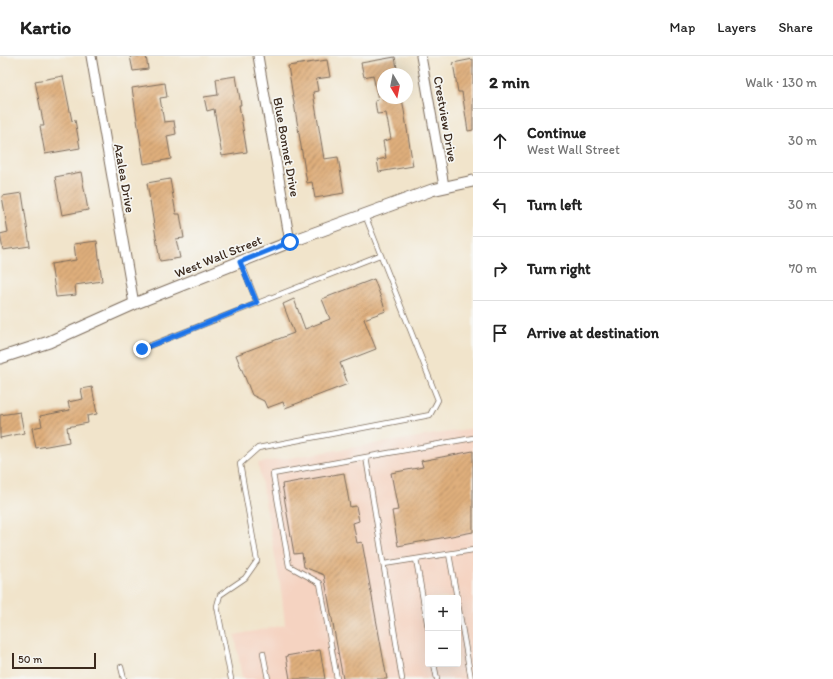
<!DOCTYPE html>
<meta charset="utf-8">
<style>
:root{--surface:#fff;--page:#f6f6f6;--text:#222;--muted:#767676;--line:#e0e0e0}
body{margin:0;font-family:Itim,sans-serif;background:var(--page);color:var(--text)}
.controls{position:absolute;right:12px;bottom:12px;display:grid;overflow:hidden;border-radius:4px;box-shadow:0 4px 16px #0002}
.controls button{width:36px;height:36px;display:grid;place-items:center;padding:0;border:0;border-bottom:1px solid var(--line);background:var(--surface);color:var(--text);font:20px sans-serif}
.compass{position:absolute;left:377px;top:12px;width:36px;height:36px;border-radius:50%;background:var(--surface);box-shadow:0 4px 16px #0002;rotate:170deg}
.scale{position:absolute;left:12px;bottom:10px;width:84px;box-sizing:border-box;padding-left:4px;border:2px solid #3b2a1e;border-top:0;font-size:11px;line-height:14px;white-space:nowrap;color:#3b2a1e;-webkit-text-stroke:3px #f6f6f2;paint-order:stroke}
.stop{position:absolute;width:12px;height:12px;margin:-9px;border:3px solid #1a73e8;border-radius:50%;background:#fff}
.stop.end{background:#1a73e8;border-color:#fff;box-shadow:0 1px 4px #0008}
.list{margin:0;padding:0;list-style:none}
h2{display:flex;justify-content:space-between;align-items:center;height:52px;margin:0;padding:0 16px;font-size:17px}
h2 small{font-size:13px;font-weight:400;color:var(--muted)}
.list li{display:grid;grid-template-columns:26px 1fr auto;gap:12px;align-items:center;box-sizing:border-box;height:64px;padding:0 16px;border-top:1px solid var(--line)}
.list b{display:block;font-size:15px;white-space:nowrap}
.list p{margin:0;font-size:13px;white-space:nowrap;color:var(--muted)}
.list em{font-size:13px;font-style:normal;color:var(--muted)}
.icon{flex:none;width:22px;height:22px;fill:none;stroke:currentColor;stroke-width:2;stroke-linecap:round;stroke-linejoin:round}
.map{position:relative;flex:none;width:473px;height:623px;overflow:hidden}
header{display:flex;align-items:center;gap:24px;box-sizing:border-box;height:56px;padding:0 20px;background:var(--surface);border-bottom:1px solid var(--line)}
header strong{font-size:19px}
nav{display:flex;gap:22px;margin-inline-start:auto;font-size:14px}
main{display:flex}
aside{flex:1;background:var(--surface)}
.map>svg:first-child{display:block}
.built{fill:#f5d3c1;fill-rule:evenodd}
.building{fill:url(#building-hatch)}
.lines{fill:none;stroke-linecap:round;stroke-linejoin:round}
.service-casing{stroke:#7b6b5b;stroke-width:6}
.minor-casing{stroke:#7b6b5b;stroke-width:11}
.tertiary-casing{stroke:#7b6b5b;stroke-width:13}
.service{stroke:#fff;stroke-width:4.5}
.minor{stroke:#fff;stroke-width:9}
.tertiary{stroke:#fff;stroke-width:11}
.route{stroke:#1a73e8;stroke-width:5}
.labels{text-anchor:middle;stroke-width:3.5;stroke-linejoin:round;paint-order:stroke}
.street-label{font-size:13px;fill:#3b2a1e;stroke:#f6f6f2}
</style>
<header>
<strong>Kartio</strong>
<nav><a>Map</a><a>Layers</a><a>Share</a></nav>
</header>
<main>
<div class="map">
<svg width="473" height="623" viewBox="0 0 473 623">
<defs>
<pattern id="building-hatch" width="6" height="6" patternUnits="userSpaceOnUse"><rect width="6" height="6" fill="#dfaf7d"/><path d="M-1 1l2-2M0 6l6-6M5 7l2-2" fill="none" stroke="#b68f66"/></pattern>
</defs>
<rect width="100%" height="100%" fill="#f6f6f2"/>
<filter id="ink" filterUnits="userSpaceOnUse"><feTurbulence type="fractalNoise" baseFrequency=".025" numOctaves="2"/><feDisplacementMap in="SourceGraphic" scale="8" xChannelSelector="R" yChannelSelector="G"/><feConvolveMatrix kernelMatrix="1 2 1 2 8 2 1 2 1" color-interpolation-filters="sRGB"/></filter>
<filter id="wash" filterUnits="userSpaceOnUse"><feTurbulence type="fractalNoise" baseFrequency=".012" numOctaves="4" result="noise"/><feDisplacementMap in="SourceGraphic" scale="16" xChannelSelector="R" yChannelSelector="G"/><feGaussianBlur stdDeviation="0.9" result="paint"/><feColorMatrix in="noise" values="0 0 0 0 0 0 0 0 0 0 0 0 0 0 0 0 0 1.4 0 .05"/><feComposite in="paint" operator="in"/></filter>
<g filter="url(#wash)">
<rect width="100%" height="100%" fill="#f1e4cb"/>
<path class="built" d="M473,372V623H242L235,579L285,569L281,533L258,407ZM428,542H458V608H428Z"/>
<g id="blocks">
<path class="building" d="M130,0H146L148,13L133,15Z
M395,1L398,18H383V44L402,42L413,110L379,116L377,104L386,102L383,85L391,83L386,57L377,58L375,45L378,44L373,19L364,21L361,7Z
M473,3V74L468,75L462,36H458L453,7Z
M327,4L330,21L316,23L318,35L313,36L324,103L338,101L344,137L315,142L312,126L307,127L288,10Z
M63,20L72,65L75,64L80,92L45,98L40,70H44L35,25Z
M236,20L241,49H239L247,96L222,100L214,53L207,55L204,41L218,39L216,23Z
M165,27L167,41L160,42L164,66L174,65L176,78L167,80L171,103L144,108L132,32Z
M81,116L88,154L62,159L55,121Z
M170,123L176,158H180L184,182L176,183L180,202L160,205L147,127Z
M22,137L30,190L3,194L0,178L8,176L2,140Z
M97,185L102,225L75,229L76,239L56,241L51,208L76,204L74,188Z
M374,223L386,255L364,263L376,293L340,307L348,328L285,352L283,346L267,352L264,345L252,339L236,299L294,277L283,248L294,243L305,273L330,263L322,243Z
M92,331L97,358L87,360L88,367L67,371L69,386L36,392L32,372L42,370L40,360L70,354L68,346L83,343L81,333Z
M20,356L24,377L0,382V359Z
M473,395V476L398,490L392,455L398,454L391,417L423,411L421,405Z
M344,417L350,451L356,450L359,465L353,467L357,487L362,486L387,623H343L324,519L304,511L302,497L294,498L282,428Z
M320,594L325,623H290L286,600Z"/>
</g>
</g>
<g filter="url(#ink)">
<use href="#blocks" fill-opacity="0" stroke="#7b6b5b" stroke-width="1"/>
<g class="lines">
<defs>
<path id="service" d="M241,206L257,247
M141,293L380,199
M449,498L457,542
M416,503L428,572
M384,508L473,494
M458,548L471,623
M263,597L268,623
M434,608L437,623
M121,611L124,623
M231,623L217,550L220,539L245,522L257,505L240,408L258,392L430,359L438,344L365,159
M337,623L320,527L289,510L273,418L366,401
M402,623L366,401L473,382"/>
<path id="minor" d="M91,0L134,248
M258,0L290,186
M421,0L444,130"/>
<path id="tertiary" d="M0,302L49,286L134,248L290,186L432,134L473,125"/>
</defs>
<use href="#service" class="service-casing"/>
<use href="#minor" class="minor-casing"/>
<use href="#tertiary" class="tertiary-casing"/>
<use href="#service" class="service"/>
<use href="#minor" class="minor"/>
<use href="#tertiary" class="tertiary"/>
</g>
</g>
<g class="lines" filter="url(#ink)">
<path class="route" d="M142,293L257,247L240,206L290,186"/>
</g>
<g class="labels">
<g class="street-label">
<text transform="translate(446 63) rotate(80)" y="5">Crestview Drive</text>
<text transform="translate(287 91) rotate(80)" y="5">Blue Bonnet Drive</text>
<text transform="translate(125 122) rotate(80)" y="5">Azalea Drive</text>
<text transform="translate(218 200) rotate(-22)" y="5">West Wall Street</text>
</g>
</g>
</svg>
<div class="controls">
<button>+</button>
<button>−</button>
</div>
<svg class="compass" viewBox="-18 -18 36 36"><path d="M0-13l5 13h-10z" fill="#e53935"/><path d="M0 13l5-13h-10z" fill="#767676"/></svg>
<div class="scale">50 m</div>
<div class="stop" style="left:290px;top:186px"></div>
<div class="stop end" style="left:142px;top:293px"></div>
</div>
<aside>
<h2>2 min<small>Walk · 130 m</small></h2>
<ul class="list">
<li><svg class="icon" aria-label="ahead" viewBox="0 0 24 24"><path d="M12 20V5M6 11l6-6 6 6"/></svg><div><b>Continue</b><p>West Wall Street</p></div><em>30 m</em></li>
<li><svg class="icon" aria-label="left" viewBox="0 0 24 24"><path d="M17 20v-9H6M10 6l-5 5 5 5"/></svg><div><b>Turn left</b></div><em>30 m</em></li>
<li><svg class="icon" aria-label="right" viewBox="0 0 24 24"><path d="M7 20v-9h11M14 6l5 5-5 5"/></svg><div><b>Turn right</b></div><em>70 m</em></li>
<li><svg class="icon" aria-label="arrive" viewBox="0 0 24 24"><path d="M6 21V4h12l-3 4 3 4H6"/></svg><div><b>Arrive at destination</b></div></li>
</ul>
</aside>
</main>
